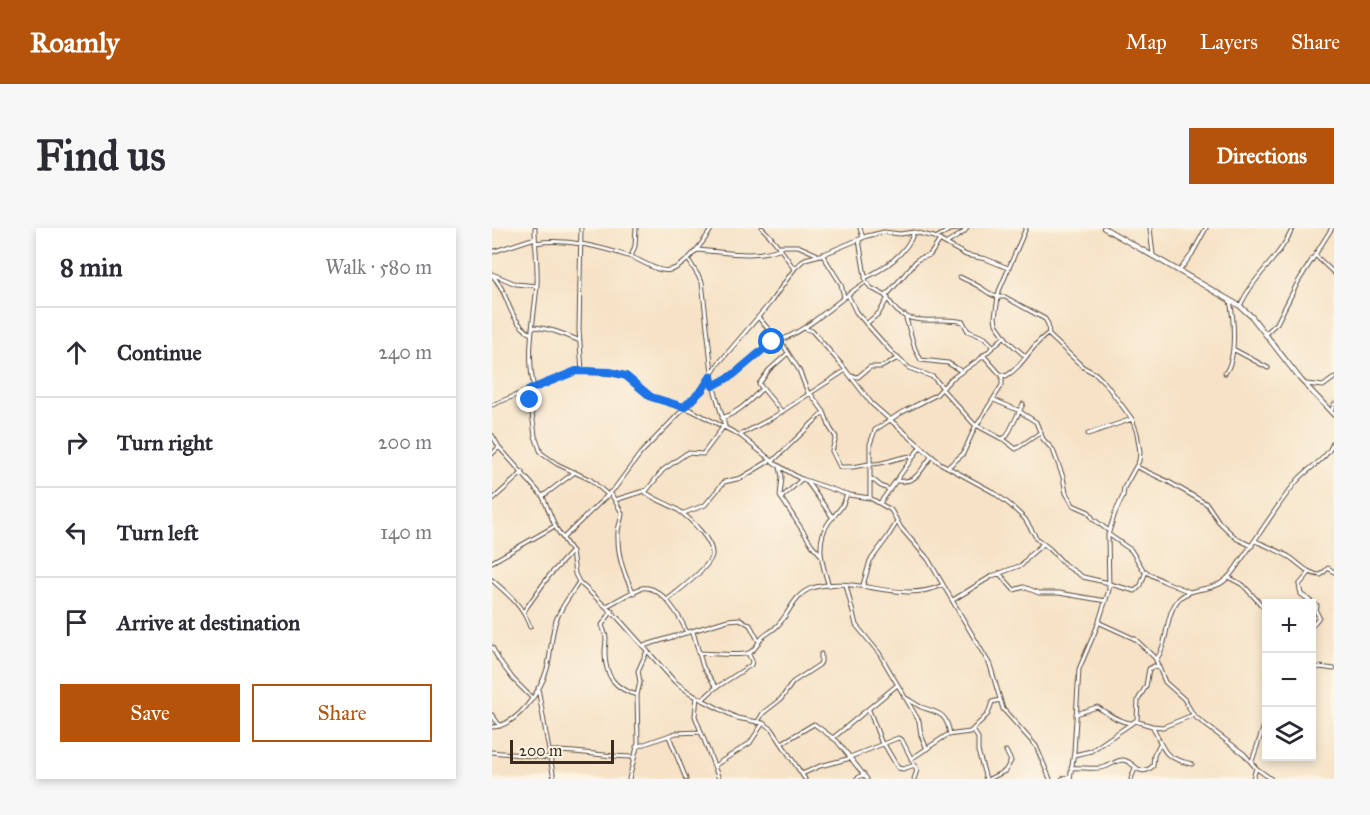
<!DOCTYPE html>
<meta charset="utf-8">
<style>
:root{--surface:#fff;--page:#f7f7f7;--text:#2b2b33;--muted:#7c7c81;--line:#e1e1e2;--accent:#b45309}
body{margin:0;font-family:"IM FELL Great Primer",serif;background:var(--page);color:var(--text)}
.controls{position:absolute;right:18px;bottom:18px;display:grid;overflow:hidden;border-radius:0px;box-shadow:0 3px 9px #0003}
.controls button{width:54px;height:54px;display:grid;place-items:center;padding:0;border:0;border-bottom:2px solid var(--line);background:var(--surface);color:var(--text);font:30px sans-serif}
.scale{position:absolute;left:18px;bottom:15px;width:104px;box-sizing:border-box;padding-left:6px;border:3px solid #3b2a1e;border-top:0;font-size:16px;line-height:21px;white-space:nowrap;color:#3b2a1e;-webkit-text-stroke:4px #fcf5e5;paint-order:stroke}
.stop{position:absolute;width:18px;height:18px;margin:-14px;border:4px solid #1a73e8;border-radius:50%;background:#fff}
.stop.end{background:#1a73e8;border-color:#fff;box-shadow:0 2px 6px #0008}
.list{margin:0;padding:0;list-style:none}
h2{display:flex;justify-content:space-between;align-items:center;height:78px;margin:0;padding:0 24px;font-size:26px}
h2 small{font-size:20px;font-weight:400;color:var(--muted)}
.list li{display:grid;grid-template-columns:39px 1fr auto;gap:18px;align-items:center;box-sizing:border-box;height:90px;padding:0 24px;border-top:2px solid var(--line)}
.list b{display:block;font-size:22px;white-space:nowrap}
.list em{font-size:20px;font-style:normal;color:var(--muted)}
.actions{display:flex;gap:12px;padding:18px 24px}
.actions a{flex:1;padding:14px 0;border:2px solid var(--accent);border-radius:0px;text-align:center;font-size:21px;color:var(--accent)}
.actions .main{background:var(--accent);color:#fff}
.icon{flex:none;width:33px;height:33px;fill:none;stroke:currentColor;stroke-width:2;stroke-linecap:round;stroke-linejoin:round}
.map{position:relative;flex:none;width:842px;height:551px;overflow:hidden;border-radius:0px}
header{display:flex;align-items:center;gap:36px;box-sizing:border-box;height:84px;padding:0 30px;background:var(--accent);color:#fff}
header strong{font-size:28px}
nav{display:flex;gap:33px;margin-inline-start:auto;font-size:21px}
.intro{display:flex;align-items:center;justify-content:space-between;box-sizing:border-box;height:144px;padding:0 36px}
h1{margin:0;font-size:42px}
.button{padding:15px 27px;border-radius:0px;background:var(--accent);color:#fff;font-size:21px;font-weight:700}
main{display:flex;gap:36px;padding:0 36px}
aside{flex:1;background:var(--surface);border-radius:0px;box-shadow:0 3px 9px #0003}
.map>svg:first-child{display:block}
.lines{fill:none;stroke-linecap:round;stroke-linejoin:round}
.street-casing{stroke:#574637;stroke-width:5}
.secondary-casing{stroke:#574637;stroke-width:6}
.street{stroke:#fff;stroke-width:3}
.secondary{stroke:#fff;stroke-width:4}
.route{stroke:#1a73e8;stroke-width:8}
</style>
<header>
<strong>Roamly</strong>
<nav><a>Map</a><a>Layers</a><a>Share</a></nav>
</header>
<div class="intro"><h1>Find us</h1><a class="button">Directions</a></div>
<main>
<aside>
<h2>8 min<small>Walk · 580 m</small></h2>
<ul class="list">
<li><svg class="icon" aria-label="ahead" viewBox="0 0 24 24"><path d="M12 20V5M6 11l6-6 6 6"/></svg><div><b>Continue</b></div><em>240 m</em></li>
<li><svg class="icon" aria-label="right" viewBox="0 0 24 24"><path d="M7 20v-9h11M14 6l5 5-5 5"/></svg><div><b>Turn right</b></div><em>200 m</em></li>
<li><svg class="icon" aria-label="left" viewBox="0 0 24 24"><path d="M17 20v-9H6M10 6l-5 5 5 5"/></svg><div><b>Turn left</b></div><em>140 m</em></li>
<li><svg class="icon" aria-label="arrive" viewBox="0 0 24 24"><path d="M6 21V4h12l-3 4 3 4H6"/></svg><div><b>Arrive at destination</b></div></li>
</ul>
<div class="actions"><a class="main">Save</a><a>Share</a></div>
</aside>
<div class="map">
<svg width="842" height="551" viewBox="0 0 842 551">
<rect width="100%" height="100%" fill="#fcf5e5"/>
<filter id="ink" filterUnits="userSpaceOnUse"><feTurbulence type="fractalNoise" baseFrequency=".0167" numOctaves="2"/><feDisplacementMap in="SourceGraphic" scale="12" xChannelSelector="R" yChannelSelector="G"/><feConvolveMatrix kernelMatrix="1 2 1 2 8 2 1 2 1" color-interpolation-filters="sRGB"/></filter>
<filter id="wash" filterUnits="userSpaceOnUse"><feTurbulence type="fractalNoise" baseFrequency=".008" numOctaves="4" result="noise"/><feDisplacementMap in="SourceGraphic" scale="24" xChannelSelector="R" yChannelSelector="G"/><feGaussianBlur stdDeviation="1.35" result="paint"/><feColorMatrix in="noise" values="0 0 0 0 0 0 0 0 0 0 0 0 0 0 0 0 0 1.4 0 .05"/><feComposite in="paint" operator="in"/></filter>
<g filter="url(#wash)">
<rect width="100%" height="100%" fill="#f6e2c6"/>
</g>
<g filter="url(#ink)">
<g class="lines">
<defs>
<path id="street" d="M89,0L87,102L90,143
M270,0C283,12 292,25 302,41
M368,0L371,10
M658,0L661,27
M444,10L457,2L474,0
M367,12L374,54L379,60L394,68L426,31L438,27L448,12
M43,15C75,10 109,19 139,29C151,33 166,45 178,42C194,39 212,13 220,0
M455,15L472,4L475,0
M288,18H306L324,26
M205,22C234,24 262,31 289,20
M0,24L43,10
M330,26L349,56L352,69
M824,28L842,45
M139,29L143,18L144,0
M196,31L210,54L220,144
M688,42L700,26L714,0
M0,46L24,56L45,58
M0,47C19,67 13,89 39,106
M468,49C474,52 481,55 486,58C497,64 500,70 513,69L553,91L556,96L557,107L591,139L604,146L613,155L640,191L645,205L648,224L647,233L632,260L631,268L623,285L616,307L617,362L605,399L587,441L582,524L578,551
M373,50C392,41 415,25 422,4
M356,67L364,84L403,128L417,140L441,149L451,160
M393,68C398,73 401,79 405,83C423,99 452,88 471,94L476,103L493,110L500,117
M748,78C762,47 787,31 801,0
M413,87L423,121L429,132L456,135L469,143
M266,89L284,110L289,112C321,99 345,72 374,54
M374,96L387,85L396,70
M40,99C57,100 72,106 88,113
M312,100L320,103L349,136L380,176L436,225L448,235L501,264L517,276L533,291L545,311L558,321L573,337L591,349L617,355
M773,106L785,95L806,54L840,0
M288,112L307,142L316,165
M741,121L776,140
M491,127L508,146L514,148C532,138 539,116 557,105
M533,128L516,113L504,96L503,89L507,63L534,0
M733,145C745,131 742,91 738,73
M358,148L366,149L378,139H389L406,130
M219,150L233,198
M814,156L831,158L842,150
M221,158C245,147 263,126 285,111
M42,160C34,125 42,91 45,57C46,38 43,19 43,0
M450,161L482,196L510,211L515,208L531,176
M37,162L43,208L49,225L65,236L99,252L116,267
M318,165L332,184L338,200L344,209L340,223L348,239H361L377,236
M502,172L528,183
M0,177L84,143L97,142L134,148L159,169L199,182L249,208L284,236L307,250L357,267L378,270L399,282L409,300L436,331L498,437L511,481L544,518L558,551
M527,183L544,194L551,211L561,222L571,249L574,265L581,277L597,284L601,291L617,303
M290,184L267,156L277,142L295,126
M839,184L842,176
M230,190C248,184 257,173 270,161
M485,197L510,157V147
M596,206L640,191
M0,207L7,219L51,269L64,300L80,324L83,346L87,354L126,390L183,454L201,467L245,490L271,495L280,501L313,551
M248,207L280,190L354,142
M511,211L524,221L549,204
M0,226L7,219
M281,233L332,184
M377,236C393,237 406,228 422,228
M288,239L290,249L288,268L320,317L328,326
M456,239L471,226L484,197
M645,239L675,253L715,276L727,294L745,311L760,318
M380,251L389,258L398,262
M406,253C426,255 428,242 440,228
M316,255L341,290
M118,264L130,285C130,292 126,297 126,304C125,326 131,346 142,365
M153,264C163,272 175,275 186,282C196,289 226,316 219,330C212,344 187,362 175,372
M51,268L83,244
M289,270L310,251
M378,270V216L383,202L407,186L444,167L459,151L488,131L513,108
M0,272L31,244
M123,272L155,262L171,242L195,225L211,226L232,198
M388,275L429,218
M192,285L213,277L232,254L249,250L279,232
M616,306L639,322L652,343L671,353L698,364
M71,310L123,260L148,226L210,162L226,136L278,75L303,40L313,31L332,26L375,8L392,4L408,6L422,4L442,9L474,27L494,31L516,40
M763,313C775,318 788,323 799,330C809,337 817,347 829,347L836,340L842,344
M0,334L63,298
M818,344L807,357L809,366L825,378L824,383L827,389L820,398
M507,345L522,362L532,359L547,365H567L614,373
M736,349L751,357L774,382
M0,352C16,366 31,378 38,399
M618,356L643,363L649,357L654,343
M354,357L364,397L387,425L427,493L429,507L435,521
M371,357L378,333L395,310L405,294
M337,358C330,337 323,313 337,294C346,282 350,282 355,266
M461,372L500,348L530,337L538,327L551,316
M115,378C122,374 145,361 150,360C170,357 189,390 195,405
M32,383L57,348L80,323
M120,383L110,397C111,401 114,406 114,411C114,415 113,420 113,425C113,448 123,461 145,467
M608,395L643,411L663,430L673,454L692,471L702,488L752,526L764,540L779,551
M201,404L211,439L224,459
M151,418L236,392L248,391L258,397L267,414
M0,419L7,432L21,451L40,470
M206,425C220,425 246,429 257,425C263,422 265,417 269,411C273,406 279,404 283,400C298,387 300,367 320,360C365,346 406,377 451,357
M820,431V442
M664,432C677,415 672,389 686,372C698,358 719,364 732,353C740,347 744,339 749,332C768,306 785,277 805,253C818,238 835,232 842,213
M820,442L828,439L842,441
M46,460L62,551
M205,469L203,488L227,551
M412,469C418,472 423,476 429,479C447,485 455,485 458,507
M211,471L222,461L259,437L260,433L256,425
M377,482L390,516
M584,486L605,479C616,485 624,493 638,495
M0,487L8,498
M645,492L646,472L654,458L657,441L662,438L667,439
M265,495L271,485L289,471L301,454L327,437L329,434V426
M0,499C25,498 49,463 55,441C60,425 58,406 65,390C70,378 79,366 87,354
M661,499C673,524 670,529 700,536
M481,502L486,510V523L494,551
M177,508L194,551
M341,510L404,458
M290,515L322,496L345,513L375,551
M392,516L406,540L411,541L423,537
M144,519L184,505L209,504
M57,523C86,522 113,529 141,529
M0,524L58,530
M582,527L599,523L643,493L660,498L671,499L701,487
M358,529L406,510L410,512L425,542L422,551
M419,531L455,507L478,504L496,486L500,474L508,472
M760,533L774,492
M222,538L258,515L271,495
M579,540C589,539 604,542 613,539C619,537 625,532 631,532C643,533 646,551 661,538L662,527L668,516
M310,546L328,538L359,530
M137,551L146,515L145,467L148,454L146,443L155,423
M364,551L372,546
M497,551L513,543L519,533L514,523
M570,551L578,548
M639,551L643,540
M761,551L764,540"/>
<path id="secondary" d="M612,0L748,78L760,89L809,152L842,187"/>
</defs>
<use href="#street" class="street-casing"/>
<use href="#secondary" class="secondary-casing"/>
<use href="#street" class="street"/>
<use href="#secondary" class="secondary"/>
</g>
</g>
<g class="lines" filter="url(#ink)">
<path class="route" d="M38,172L37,162L84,143L119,144L134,148L159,169L192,179L210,162L219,148L221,158L241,147L280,114"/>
</g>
</svg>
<div class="controls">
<button>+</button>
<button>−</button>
<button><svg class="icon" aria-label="layers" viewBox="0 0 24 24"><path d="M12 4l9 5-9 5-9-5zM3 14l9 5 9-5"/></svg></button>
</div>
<div class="scale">200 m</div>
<div class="stop" style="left:280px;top:114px"></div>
<div class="stop end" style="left:38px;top:172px"></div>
</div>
</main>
